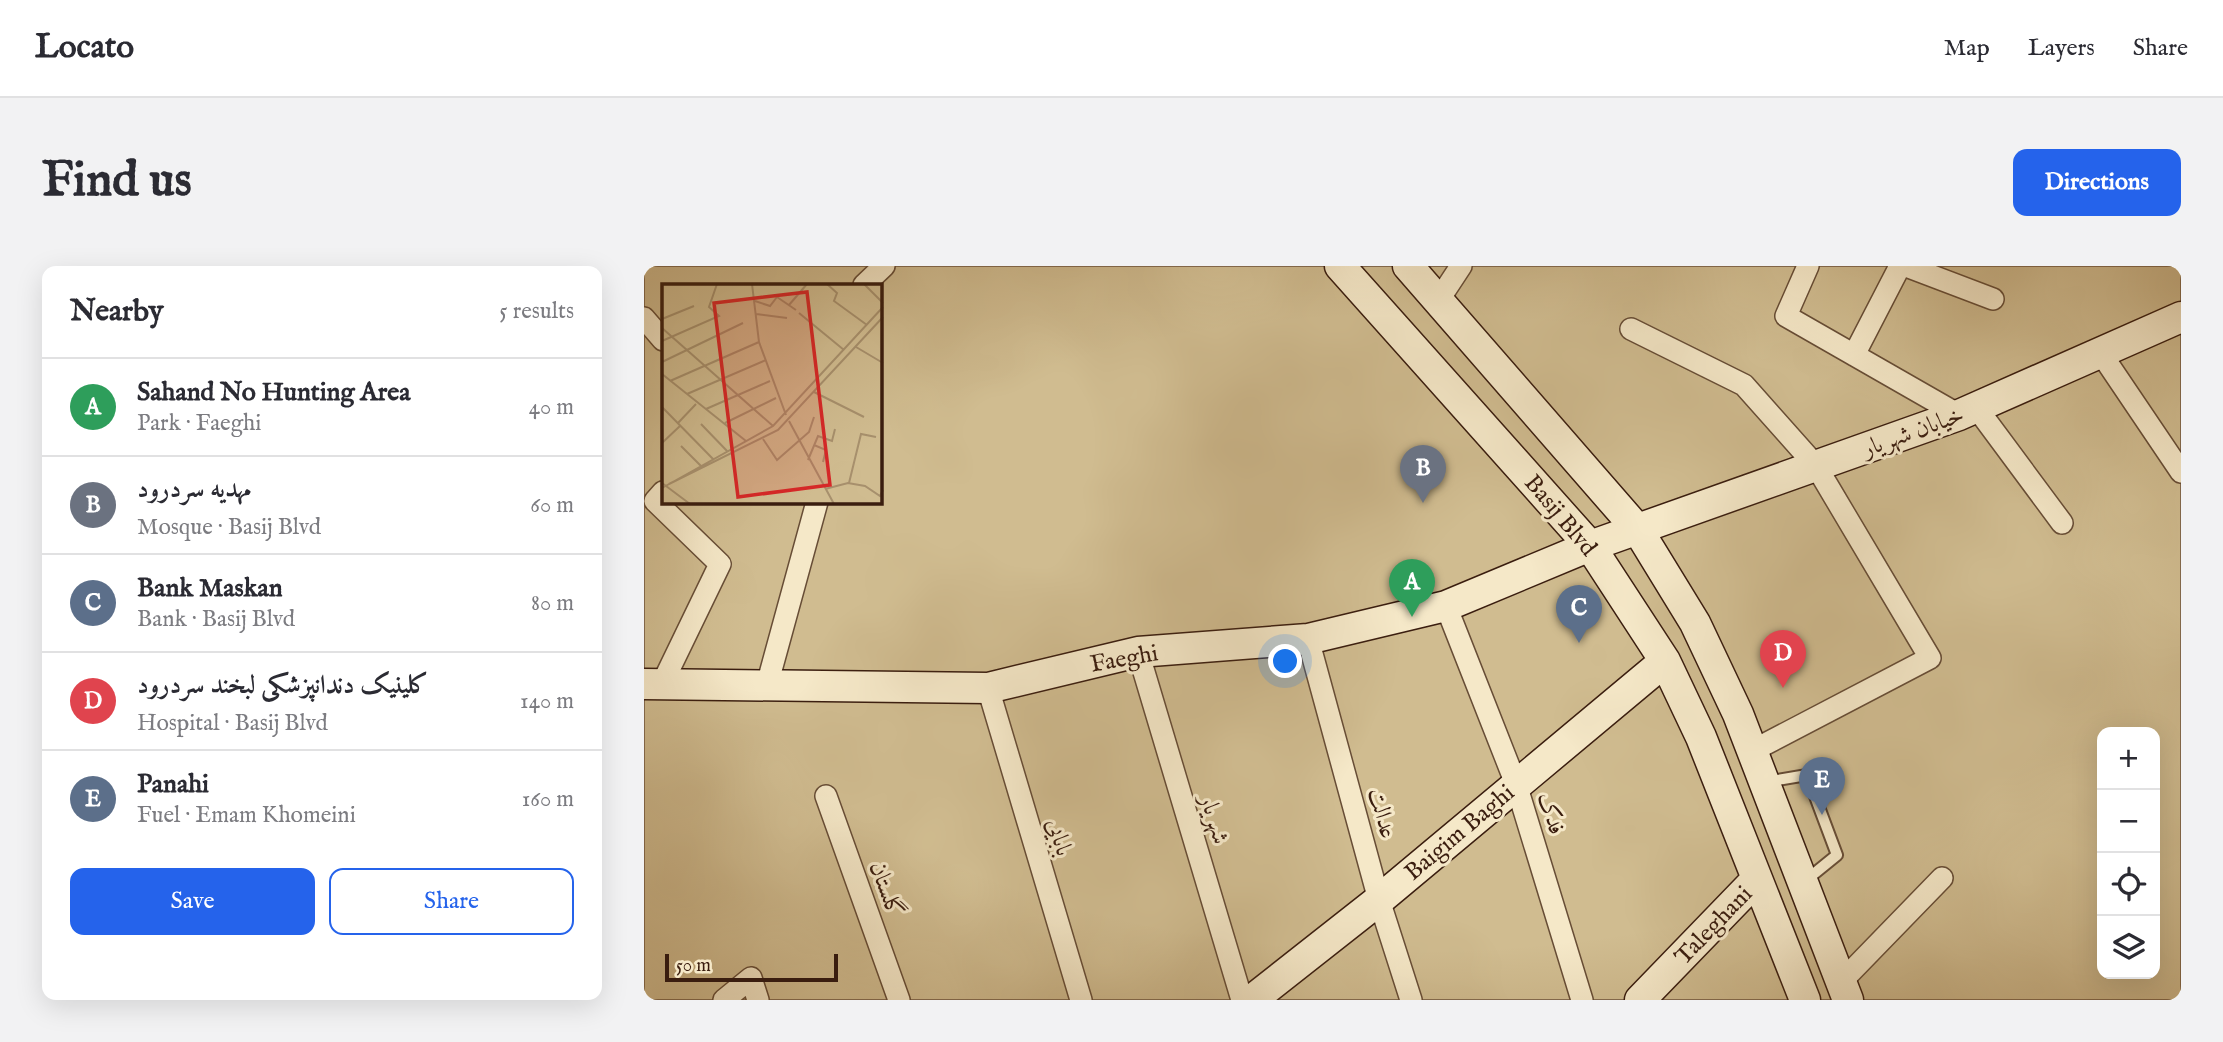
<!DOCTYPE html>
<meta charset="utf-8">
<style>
:root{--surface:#fff;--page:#f2f2f3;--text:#2b2b33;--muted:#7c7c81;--line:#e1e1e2;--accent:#2563eb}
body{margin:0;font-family:"IM FELL English",Amiri,serif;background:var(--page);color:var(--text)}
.controls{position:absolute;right:21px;bottom:21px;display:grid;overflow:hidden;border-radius:14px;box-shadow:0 7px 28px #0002}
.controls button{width:63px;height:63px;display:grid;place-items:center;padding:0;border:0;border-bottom:2px solid var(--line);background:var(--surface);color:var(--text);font:35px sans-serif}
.scale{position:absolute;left:21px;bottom:18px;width:173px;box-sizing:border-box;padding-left:7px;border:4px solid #3a1d0f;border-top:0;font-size:19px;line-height:24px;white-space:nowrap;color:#3a1d0f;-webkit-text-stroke:5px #f5e8c8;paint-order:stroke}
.you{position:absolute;left:642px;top:396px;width:24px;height:24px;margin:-18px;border:5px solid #fff;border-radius:50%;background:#1a73e8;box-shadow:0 0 0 10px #1a73e833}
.badge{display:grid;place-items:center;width:46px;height:46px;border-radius:50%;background:var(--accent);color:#fff;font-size:23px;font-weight:700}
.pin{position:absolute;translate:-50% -58px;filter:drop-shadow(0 2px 4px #0008)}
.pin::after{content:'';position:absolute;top:37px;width:24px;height:21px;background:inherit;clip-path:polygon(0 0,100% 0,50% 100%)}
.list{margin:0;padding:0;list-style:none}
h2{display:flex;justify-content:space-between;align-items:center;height:91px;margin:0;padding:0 28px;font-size:30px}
h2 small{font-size:23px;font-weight:400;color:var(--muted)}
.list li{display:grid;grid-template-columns:46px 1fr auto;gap:21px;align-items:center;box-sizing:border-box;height:98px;padding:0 28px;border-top:2px solid var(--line)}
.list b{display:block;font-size:26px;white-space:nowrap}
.list p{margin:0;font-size:23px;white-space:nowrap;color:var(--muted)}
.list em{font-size:23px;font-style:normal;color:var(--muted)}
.actions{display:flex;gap:14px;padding:21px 28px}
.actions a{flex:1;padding:16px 0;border:2px solid var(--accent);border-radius:14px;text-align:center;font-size:24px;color:var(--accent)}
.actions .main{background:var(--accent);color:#fff}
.icon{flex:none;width:38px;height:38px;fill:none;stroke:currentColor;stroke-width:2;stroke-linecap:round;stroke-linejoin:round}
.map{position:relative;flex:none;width:1537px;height:734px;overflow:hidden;border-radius:14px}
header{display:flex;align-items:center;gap:42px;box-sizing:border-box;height:98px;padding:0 35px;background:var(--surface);border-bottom:2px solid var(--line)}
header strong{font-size:33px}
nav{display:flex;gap:38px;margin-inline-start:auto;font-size:24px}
.intro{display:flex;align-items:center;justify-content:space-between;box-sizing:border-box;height:168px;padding:0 42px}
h1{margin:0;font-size:49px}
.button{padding:18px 32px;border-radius:14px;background:var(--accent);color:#fff;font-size:24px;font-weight:700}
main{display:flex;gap:42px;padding:0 42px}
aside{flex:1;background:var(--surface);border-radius:14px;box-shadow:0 7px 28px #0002}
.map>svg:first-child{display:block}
.green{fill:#d0bc90;stroke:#856c50;stroke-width:2;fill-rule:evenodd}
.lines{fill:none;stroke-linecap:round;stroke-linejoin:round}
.lane-casing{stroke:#674d36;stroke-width:14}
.street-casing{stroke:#674d36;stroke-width:24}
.secondary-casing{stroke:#3a1d0f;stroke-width:33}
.lane{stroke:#f5e8c8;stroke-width:10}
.street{stroke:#f5e8c8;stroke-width:21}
.secondary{stroke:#f5e8c8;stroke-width:30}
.labels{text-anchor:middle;stroke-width:6;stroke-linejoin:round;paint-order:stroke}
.street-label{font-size:24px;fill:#3a1d0f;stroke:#f5e8c8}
.inset-road{fill:none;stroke:#a7906d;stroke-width:2}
.view{fill:#d62828;fill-opacity:0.15;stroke:#d62828;stroke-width:3.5}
.inset-edge{fill:none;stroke:#3a1d0f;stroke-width:3.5}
</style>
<header>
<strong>Locato</strong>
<nav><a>Map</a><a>Layers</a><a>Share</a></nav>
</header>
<div class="intro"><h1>Find us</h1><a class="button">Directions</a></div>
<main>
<aside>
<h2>Nearby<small>5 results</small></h2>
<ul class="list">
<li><span class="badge" style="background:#2e9e5b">A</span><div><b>Sahand No Hunting Area</b><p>Park · Faeghi</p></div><em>40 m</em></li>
<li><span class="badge" style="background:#6b7280">B</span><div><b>مهدیه سردرود</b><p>Mosque · Basij Blvd</p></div><em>60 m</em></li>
<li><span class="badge" style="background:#5c6f8a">C</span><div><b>Bank Maskan</b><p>Bank · Basij Blvd</p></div><em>80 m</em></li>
<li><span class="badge" style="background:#e0444e">D</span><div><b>کلینیک دندانپزشکی لبخند سردرود</b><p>Hospital · Basij Blvd</p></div><em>140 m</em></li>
<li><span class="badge" style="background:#5c6f8a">E</span><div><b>Panahi</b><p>Fuel · Emam Khomeini</p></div><em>160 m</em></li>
</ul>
<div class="actions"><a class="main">Save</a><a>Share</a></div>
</aside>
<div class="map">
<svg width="1537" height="734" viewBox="0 0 1537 734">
<rect width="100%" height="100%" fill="#efdcab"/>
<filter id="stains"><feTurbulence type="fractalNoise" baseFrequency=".00286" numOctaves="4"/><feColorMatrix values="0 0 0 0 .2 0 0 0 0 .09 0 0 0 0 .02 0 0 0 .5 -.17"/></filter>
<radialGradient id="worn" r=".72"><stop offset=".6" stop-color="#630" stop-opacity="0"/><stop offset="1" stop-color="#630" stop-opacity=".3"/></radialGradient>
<path class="green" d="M0,0H1537V734H0ZM19,19H236V236H19ZM1458,466H1511V708H1458Z"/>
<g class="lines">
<defs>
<path id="lane" d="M1121,516L1163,509L1193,589L1161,615"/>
<path id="street" d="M1164,0L1142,50L1315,149
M1262,0L1349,33
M220,19L240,0
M794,35L817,0
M0,52L19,74
M987,63L1100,119L1172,200L1286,392L1108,485
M1456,86L1537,206
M1210,89L1256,0
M1332,141L1418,257
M802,340L872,518L938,734
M664,373L735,634L767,734
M494,386L598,734
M18,418L76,298L11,235L19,226
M123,419L173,236
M344,422L437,734
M182,530L255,734
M1197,716L1298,612
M80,734L107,712L114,734"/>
<path id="secondary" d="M696,0L946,280L1021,395L1057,471L1161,734
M764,0L994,264L1051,357L1094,448L1204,734
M0,418L344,422L494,386L664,373L802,340L946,280L1315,149L1537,51
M608,734L735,634L1021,395
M996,734L1112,614"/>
</defs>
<use href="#lane" class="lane-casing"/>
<use href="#street" class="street-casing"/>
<use href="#secondary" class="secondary-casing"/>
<use href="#lane" class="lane"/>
<use href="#street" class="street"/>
<use href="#secondary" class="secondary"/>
</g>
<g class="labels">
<g class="street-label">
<text transform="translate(1269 165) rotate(-20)" y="8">خیابان شهریار</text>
<text transform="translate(917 249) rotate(50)" y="8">Basij Blvd</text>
<text transform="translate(480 392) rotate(-10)" y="8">Faeghi</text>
<text transform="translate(739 547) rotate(75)" y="8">عدالت</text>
<text transform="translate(908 547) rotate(73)" y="8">فدک</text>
<text transform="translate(571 553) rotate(73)" y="8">شهریار</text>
<text transform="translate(815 566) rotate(-40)" y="8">Baigim Baghi</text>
<text transform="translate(416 571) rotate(73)" y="8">بابایی</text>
<text transform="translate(243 623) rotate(70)" y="8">گلستان</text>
<text transform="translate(1069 659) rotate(-46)" y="8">Taleghani</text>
</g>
</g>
<g transform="translate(18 18)">
<rect width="220" height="220" fill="#efdcab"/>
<path d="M0,0H220V220H0Z" fill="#d0bc90"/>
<path class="inset-road" d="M90,0L97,58L124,131M165,0L175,9L172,17L205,41M202,0L221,19M93,17L108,22L115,13L134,26M127,21L145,0M137,29L182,66M94,30L125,34M0,35L32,22M0,44L111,142M0,57L57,32L47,23L55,0M194,63L221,79M0,78L81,39M0,90L84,157M8,97L97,58M152,108L202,133M25,110L104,76M0,123L52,176M44,125L108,97M127,137L172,220M16,139L34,120M63,139L114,114M39,140L66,168M101,155L115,176L147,148L152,133M0,159L19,141M152,161L164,166L161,178M19,162L39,182M146,176L156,152L170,157L173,145M0,199L28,220M187,199L199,150L214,153M7,200L116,146L221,33M0,204L111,142L221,23M163,205L186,199L203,202L218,212L221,206"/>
<path class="view" d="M145,8L168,201L76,213L52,19Z"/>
<rect width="220" height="220" class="inset-edge"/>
</g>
<rect width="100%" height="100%" filter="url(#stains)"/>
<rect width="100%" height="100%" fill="url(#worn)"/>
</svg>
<div class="controls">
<button>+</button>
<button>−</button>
<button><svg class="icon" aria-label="locate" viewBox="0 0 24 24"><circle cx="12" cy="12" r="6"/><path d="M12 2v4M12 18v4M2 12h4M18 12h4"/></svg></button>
<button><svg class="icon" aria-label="layers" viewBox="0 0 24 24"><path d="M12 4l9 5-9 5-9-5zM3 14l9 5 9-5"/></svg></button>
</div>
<div class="scale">50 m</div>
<div class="you"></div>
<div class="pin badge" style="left:768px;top:351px;background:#2e9e5b">A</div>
<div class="pin badge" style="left:779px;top:237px;background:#6b7280">B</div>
<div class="pin badge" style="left:935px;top:377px;background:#5c6f8a">C</div>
<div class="pin badge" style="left:1139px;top:422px;background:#e0444e">D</div>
<div class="pin badge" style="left:1178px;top:549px;background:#5c6f8a">E</div>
</div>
</main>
